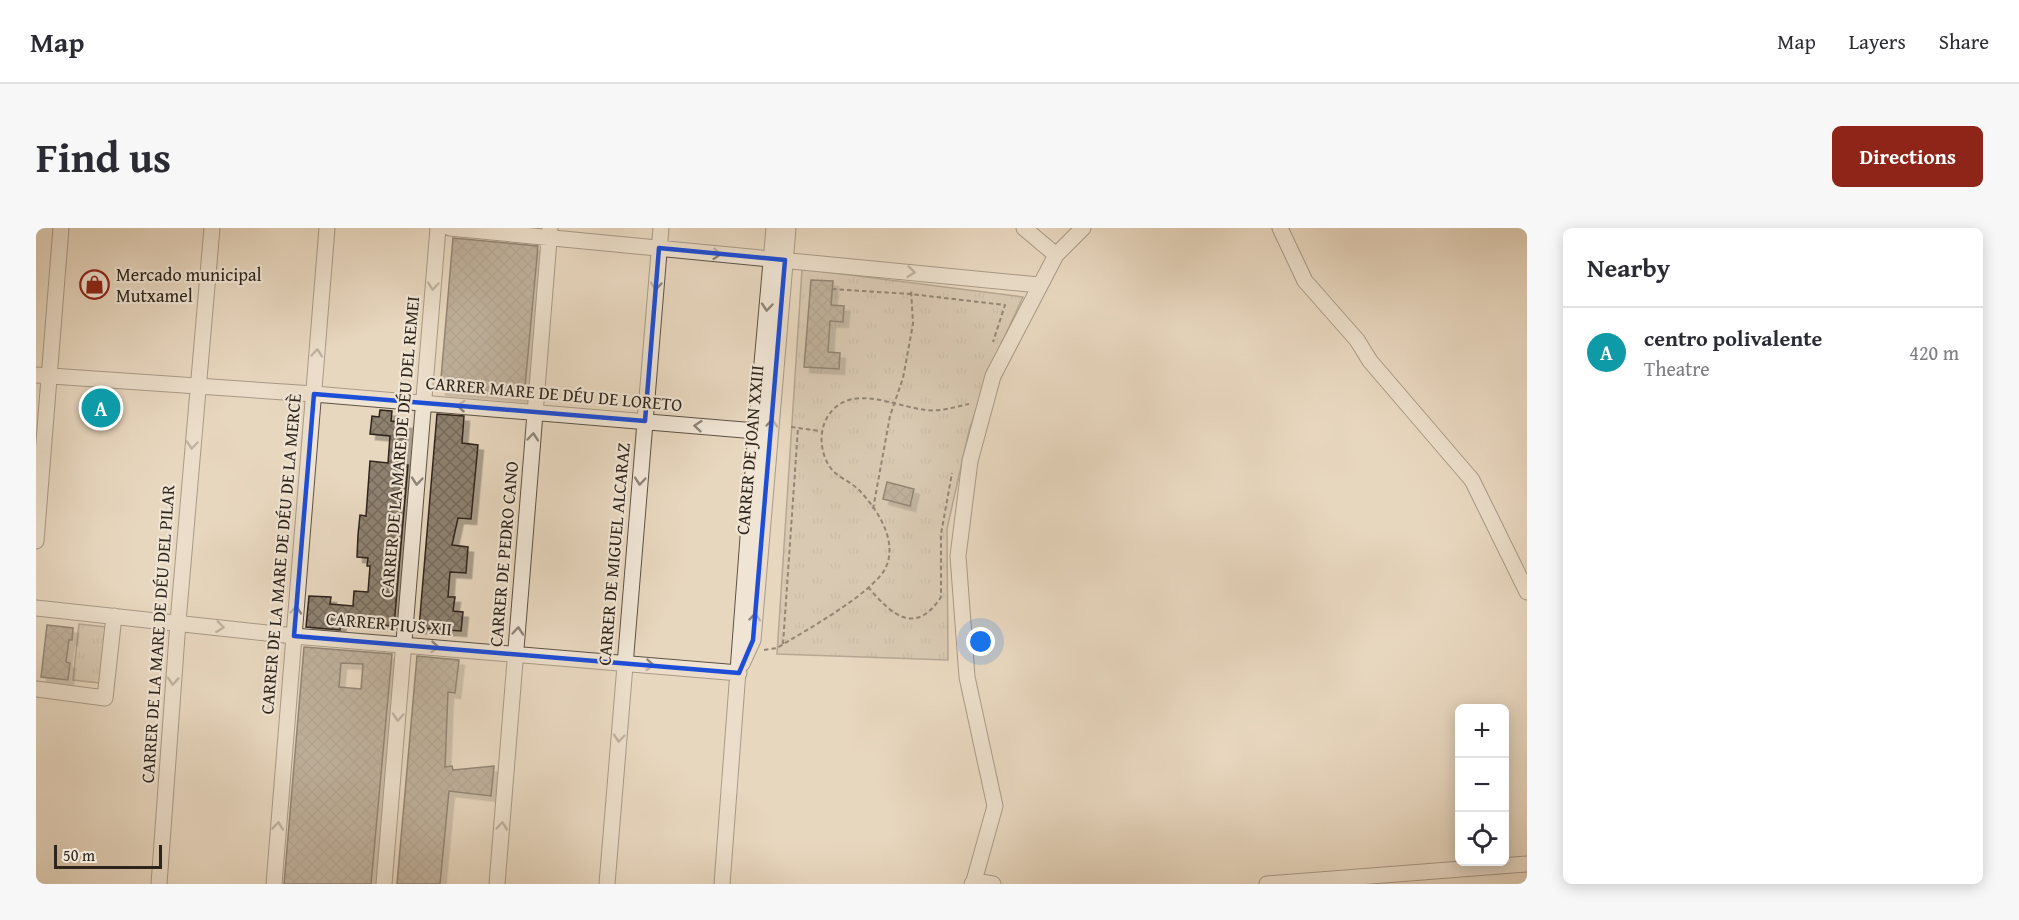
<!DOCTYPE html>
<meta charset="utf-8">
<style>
:root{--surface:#fff;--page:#f7f7f7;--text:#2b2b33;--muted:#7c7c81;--line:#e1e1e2;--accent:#8f2418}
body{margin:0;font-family:"Gentium Book Plus",serif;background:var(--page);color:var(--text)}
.controls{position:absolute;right:18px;bottom:18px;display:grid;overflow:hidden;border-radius:9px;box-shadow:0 3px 15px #0003}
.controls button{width:54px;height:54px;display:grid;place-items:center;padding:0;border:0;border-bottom:2px solid var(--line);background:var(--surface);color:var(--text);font:30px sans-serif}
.scale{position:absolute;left:18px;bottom:15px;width:108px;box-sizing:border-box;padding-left:6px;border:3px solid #2d241b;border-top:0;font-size:16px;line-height:21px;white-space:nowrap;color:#2d241b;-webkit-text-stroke:4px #f0e5d5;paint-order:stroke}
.you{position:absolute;left:945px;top:414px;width:21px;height:21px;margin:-15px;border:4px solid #fff;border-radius:50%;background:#1a73e8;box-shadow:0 0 0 9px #1a73e833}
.badge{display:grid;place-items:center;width:39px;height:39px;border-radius:50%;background:var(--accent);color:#fff;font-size:20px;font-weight:700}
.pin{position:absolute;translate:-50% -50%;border:3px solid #fff;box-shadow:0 2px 6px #0006}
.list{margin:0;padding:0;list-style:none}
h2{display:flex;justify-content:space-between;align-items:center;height:78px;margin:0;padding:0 24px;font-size:26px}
h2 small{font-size:20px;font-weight:400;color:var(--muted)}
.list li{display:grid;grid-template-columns:39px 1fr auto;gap:18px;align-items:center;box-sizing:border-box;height:90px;padding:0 24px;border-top:2px solid var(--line)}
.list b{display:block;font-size:22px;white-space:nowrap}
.list p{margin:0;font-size:20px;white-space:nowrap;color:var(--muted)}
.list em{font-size:20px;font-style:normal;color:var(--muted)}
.icon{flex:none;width:33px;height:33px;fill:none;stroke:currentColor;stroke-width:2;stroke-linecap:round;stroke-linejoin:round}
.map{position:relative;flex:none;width:1491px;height:656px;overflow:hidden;border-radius:9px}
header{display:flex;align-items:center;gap:36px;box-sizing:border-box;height:84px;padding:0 30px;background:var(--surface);border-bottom:2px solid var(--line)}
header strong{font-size:28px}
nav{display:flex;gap:33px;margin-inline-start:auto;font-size:21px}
.intro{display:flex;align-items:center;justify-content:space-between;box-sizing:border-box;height:144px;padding:0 36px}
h1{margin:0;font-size:42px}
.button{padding:15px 27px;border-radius:9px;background:var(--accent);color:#fff;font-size:21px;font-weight:700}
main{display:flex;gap:36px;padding:0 36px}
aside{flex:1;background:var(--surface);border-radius:9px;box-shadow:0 3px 15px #0003}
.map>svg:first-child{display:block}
.grass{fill:url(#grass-tufts);stroke:#7a6e5f;stroke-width:1.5}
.building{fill:url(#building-cross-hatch);stroke:#2d241b;stroke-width:1.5;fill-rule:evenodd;filter:url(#shadow)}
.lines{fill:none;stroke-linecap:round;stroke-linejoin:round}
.street-casing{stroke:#5c5144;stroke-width:17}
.path{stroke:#2d241b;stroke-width:2;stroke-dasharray:4.5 3;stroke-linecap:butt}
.street{stroke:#f0e5d5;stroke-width:15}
.oneway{stroke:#8e8478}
.marked{fill:none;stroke:#1d4ed8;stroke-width:4.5;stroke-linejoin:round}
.labels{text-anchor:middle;stroke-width:4.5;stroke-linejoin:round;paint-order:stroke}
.poi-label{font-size:18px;fill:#2d241b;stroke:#f0e5d5;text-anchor:start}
.street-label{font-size:18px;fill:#2d241b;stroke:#f0e5d5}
</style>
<header>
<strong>Map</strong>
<nav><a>Map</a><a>Layers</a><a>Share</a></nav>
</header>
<div class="intro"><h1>Find us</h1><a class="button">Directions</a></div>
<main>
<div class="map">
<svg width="1491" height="656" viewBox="0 0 1491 656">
<defs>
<pattern id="grass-tufts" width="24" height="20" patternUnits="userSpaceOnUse" patternTransform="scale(1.5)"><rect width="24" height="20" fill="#c8b9a3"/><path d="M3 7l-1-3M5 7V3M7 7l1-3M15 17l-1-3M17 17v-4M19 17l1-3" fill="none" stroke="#ac9f8c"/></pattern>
<pattern id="building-cross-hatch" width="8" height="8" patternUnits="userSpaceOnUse" patternTransform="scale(1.5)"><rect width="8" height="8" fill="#8e8170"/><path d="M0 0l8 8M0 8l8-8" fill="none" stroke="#74695b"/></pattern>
<filter id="shadow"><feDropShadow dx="5.5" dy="5.5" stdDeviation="0" flood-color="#0004"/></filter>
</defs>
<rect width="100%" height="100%" fill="#e8d7bf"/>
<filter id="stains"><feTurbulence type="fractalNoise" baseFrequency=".00333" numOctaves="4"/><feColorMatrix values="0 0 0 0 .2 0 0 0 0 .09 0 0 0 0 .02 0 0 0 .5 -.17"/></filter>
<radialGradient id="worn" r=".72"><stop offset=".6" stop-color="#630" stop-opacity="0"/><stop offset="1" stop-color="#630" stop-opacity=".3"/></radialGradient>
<path class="grass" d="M766,41L987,69L955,138L933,203L911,301L912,432L741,426Z
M43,396L79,400L72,456L37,452Z"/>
<path class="building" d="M417,10L502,18L488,169L404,162Z
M775,52L797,53L795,77L808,78L807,94L794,93L792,124L804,125L803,141L768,139Z
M344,182L356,183L355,193L371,195L368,237H372L358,398L305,394L304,402L270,399L273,368L295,369L294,376L317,378L318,363L332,364L334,338H331L332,330L321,329L322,307L324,287L330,288L334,233L352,235L354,208L334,206L336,188L343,189Z
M401,186L428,188L426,215L442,217L435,291L422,290L416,317L432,319L430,345L414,344L412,369H419L417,383L427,384L425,403L383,400Z
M851,254L878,261L874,278L847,271Z
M11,397L37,400L36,412H33L30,434L34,435L32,452L5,449Z
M268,419L356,426L335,656H248ZM305,435L327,436L325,461L303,459Z
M381,428L423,432L419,465L412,464L409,539L416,538L417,542L458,538L455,568L413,563L404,656H361Z"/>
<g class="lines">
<defs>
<path id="street" d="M414,0L1003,57
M988,0L1020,27
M1244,0L1269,53L1321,112L1334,133L1436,252L1491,364
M0,147L278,166L720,203
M0,313L25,0
M0,380L258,408L703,445
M706,436L717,412L752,0
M0,461L69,470L78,388
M938,653L957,656
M123,656L142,394L176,0
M238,656L291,0
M348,656L402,0
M461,656L514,0
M571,656L625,0
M686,656L720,203L738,0
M936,656L938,653L959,578L931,449L922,328L934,233L957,148L1020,27L1047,0
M1231,656L1491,636"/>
</defs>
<use href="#street" class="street-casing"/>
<path class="path" d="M796,61L874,66L969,77L957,114
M755,199L784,203
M837,281L854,188L867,150L877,96L875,61
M832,359C855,386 879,409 905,369V306L916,245
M747,416L762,200
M728,422L741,420C767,404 838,365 850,339C862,312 841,281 823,262C813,252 799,249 792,236C778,211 787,177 817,171C837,167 868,179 889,182C904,184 918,179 933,176"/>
<use href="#street" class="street"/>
</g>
<defs><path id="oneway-chevron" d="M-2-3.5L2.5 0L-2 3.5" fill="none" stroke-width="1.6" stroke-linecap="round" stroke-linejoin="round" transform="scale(1.5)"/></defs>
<g class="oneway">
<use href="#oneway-chevron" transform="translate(681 26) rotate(5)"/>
<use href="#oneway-chevron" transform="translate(875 44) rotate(6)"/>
<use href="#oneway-chevron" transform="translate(397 58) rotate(95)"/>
<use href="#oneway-chevron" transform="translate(620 58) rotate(95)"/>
<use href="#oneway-chevron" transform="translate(731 79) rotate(95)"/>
<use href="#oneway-chevron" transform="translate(281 125) rotate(-85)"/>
<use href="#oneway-chevron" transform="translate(425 178) rotate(-175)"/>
<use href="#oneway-chevron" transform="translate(736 195) rotate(-85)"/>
<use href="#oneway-chevron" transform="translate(662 198) rotate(-175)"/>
<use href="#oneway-chevron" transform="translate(497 209) rotate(-85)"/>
<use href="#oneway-chevron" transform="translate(156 217) rotate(95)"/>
<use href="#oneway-chevron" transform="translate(381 253) rotate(95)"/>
<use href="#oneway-chevron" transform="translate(604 253) rotate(95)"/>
<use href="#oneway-chevron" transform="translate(260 382) rotate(-85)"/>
<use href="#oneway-chevron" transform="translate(719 389) rotate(-85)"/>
<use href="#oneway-chevron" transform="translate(184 399) rotate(7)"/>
<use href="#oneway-chevron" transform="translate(482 403) rotate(-85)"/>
<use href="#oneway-chevron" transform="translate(399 419) rotate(5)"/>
<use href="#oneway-chevron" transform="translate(614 437) rotate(5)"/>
<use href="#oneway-chevron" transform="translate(137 453) rotate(94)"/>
<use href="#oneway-chevron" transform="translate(362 489) rotate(95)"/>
<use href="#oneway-chevron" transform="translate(583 510) rotate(95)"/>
<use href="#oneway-chevron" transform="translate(242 598) rotate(-85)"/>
<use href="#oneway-chevron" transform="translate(466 598) rotate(-85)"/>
</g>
<path d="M0 0H1491V656H0ZM623,20L749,32L717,412L703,445L258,408L278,166L609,193Z" fill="#e8d7bf" fill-opacity=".55" fill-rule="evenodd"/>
<path class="marked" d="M623,20L749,32L717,412L703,445L258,408L278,166L609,193Z"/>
<defs>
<symbol id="shop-ring" viewBox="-11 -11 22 22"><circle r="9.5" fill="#f0e5d5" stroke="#8f2418" stroke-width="1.5"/><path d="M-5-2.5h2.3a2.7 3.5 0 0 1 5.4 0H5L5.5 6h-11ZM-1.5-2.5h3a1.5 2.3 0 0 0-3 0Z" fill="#8f2418"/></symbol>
</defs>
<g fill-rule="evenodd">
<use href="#shop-ring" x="42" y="40" width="33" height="33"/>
</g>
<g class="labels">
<g class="poi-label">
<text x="80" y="53">Mercado municipal<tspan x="80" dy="21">Mutxamel</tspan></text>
</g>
<g class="street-label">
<text transform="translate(518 166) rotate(5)" y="6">CARRER MARE DE DÉU DE LORETO</text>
<text transform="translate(364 219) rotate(-85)" y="6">CARRER DE LA MARE DE DÉU DEL REMEI</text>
<text transform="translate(714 222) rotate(-85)" y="6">CARRER DE JOAN XXIII</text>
<text transform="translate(245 326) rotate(-85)" y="6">CARRER DE LA MARE DE DÉU DE LA MERCÈ</text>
<text transform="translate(468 326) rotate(-85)" y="6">CARRER DE PEDRO CANO</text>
<text transform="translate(578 326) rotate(-85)" y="6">CARRER DE MIGUEL ALCARAZ</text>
<text transform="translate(353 396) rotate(5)" y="6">CARRER PIUS XII</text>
<text transform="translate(122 406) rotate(-86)" y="6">CARRER DE LA MARE DE DÉU DEL PILAR</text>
</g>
</g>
<rect width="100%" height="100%" filter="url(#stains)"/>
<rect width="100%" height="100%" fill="url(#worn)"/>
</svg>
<div class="controls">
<button>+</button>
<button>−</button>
<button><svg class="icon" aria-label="locate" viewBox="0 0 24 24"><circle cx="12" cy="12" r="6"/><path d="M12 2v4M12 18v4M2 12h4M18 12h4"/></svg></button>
</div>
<div class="scale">50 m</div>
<div class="you"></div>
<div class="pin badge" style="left:65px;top:180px;background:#0f9aa8">A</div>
</div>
<aside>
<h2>Nearby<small></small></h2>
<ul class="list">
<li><span class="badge" style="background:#0f9aa8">A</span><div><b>centro polivalente</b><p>Theatre</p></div><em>420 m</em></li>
</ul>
</aside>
</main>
